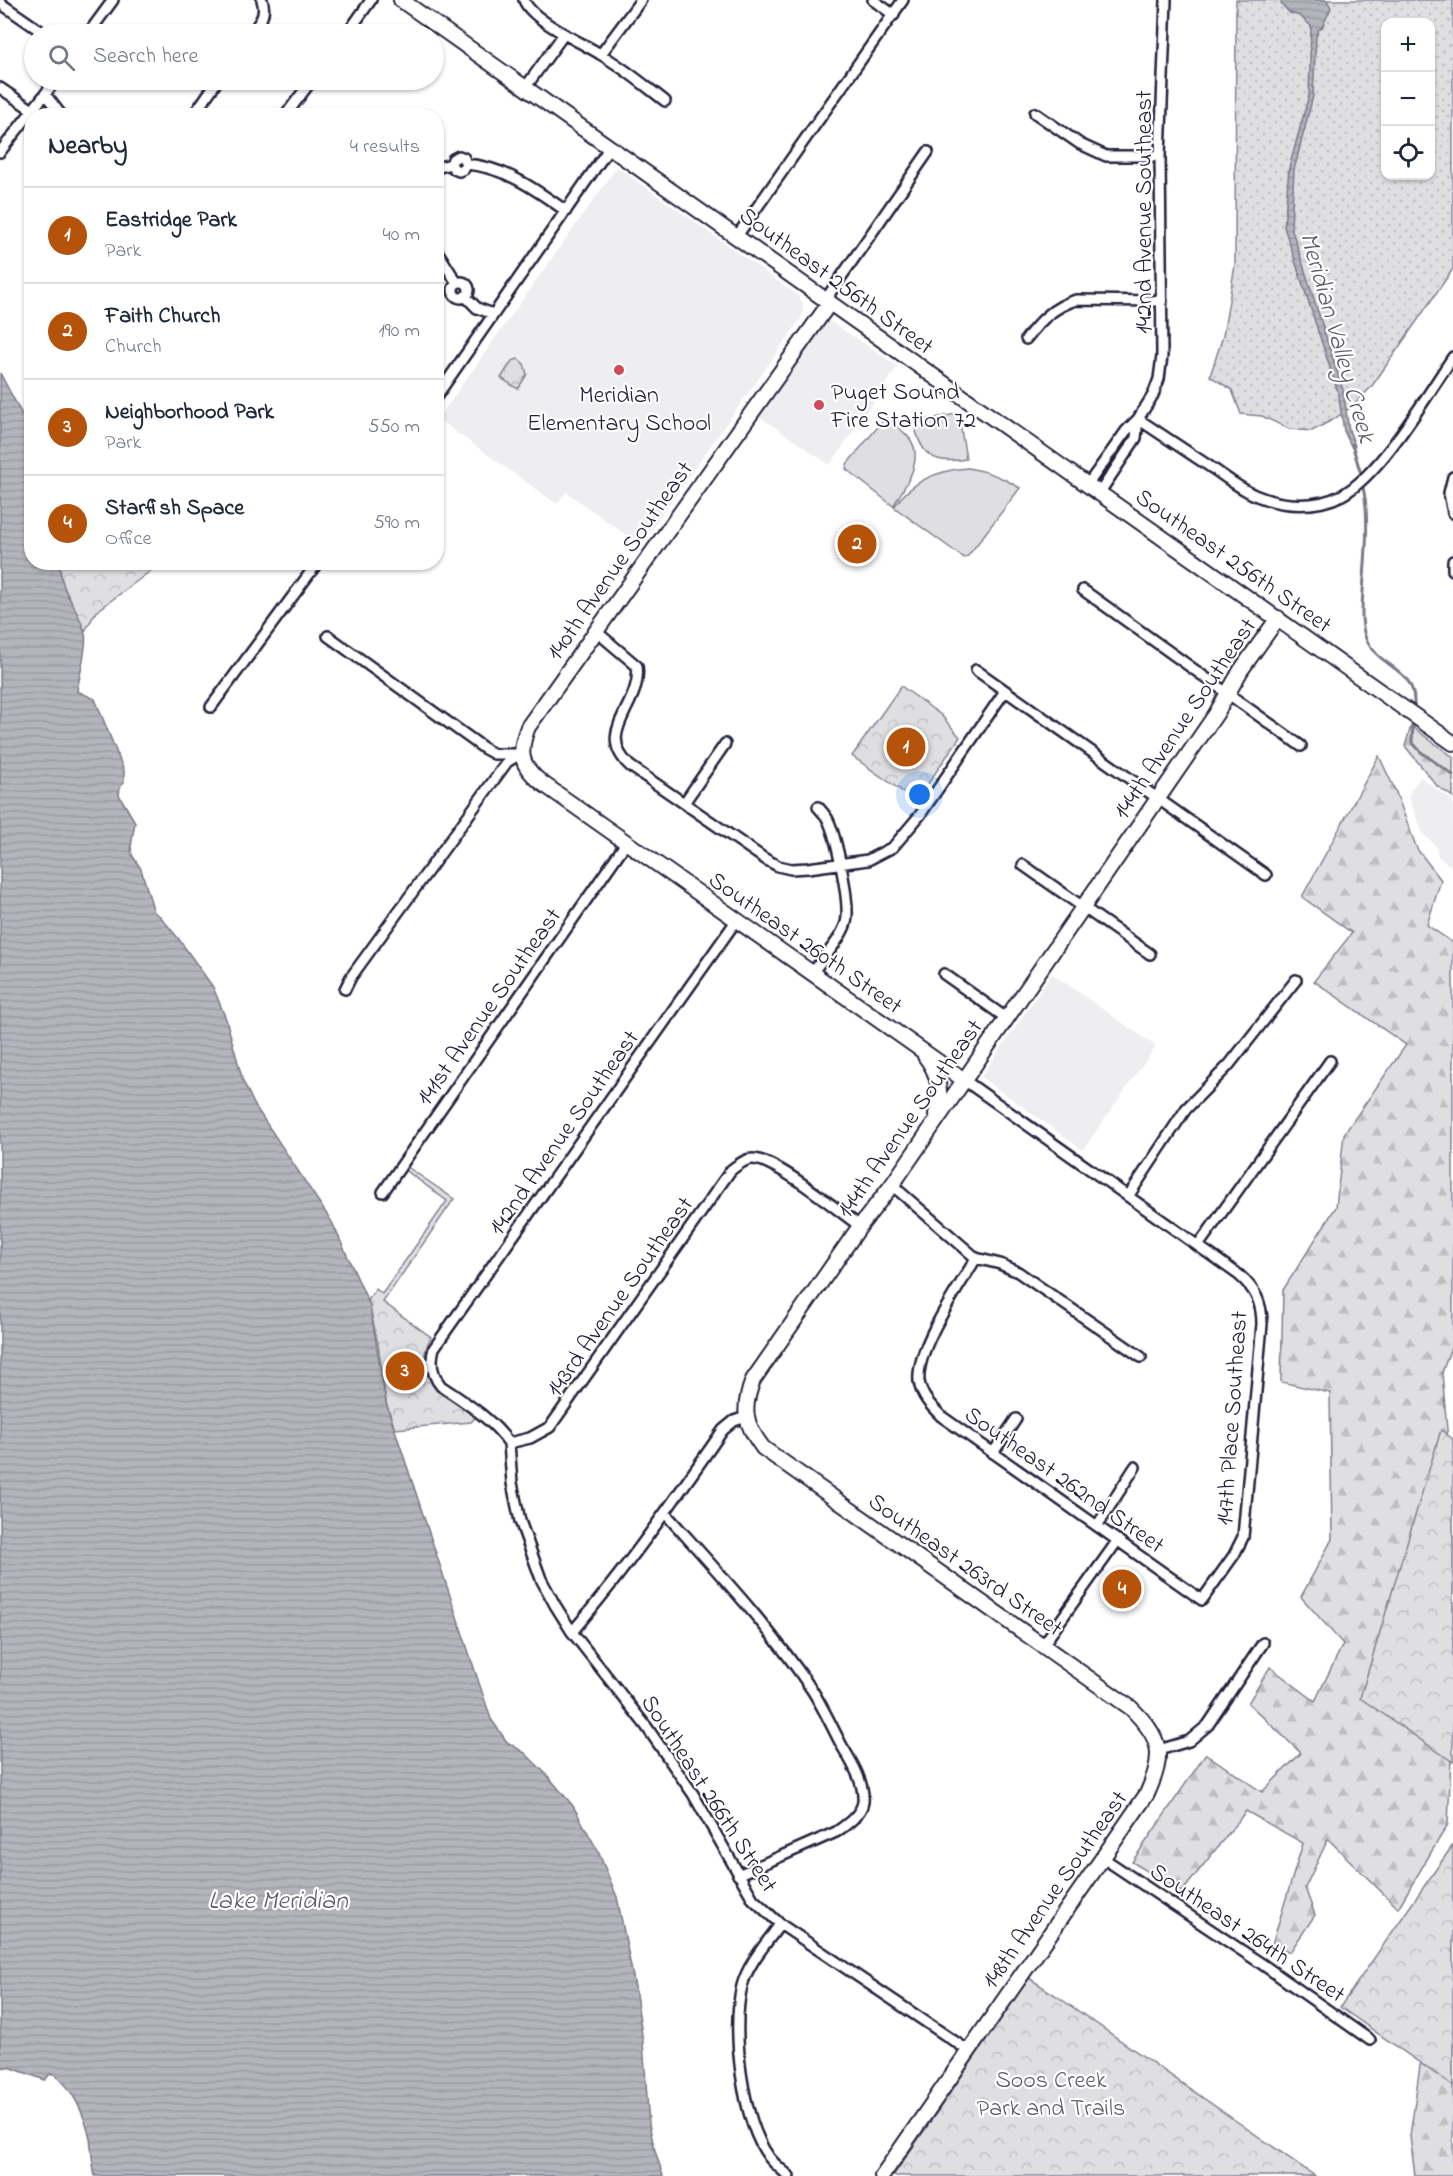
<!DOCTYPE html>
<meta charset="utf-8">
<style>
:root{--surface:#fff;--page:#f6f6f7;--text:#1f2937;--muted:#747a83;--line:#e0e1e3;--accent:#b45309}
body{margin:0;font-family:"Indie Flower",sans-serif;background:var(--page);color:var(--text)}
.controls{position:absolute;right:18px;top:18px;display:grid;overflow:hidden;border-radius:12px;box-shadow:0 2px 4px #0004}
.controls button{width:54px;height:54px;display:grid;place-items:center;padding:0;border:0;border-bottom:2px solid var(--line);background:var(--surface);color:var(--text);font:30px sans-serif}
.you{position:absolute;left:920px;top:795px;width:21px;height:21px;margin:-15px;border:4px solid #fff;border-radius:50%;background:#1a73e8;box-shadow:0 0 0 9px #1a73e833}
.badge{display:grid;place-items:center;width:39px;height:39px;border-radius:50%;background:var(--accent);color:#fff;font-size:20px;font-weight:700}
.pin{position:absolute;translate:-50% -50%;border:3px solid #fff;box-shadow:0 2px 6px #0006}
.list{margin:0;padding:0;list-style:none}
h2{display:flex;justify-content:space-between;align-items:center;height:78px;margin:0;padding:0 24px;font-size:26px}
h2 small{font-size:20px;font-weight:400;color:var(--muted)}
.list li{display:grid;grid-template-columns:39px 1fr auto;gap:18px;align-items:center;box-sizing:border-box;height:96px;padding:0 24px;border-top:2px solid var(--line)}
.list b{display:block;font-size:22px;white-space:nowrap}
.list p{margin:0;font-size:20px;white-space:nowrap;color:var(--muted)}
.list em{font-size:20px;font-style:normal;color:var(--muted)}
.icon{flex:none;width:33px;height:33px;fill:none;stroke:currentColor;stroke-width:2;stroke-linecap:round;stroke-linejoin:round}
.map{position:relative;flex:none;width:1453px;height:2176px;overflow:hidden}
.search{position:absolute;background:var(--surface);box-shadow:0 2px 4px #0004;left:24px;top:24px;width:420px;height:66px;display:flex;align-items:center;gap:15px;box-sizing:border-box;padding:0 21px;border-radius:33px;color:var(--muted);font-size:22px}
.panel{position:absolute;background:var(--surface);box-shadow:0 2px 4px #0004;left:24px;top:108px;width:420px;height:462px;border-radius:24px}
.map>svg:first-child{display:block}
.built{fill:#eeeef1}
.grass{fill:url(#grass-dots);stroke:#80808e;stroke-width:1.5;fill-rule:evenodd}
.forest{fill:url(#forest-firs);stroke:#80808e;stroke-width:1.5}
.park{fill:url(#park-crowns);stroke:#80808e;stroke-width:1.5}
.pitch{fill:#dfdfe2;stroke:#80808e;stroke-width:1.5}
.water{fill:url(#water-rules);stroke:#7a7a88;stroke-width:1.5}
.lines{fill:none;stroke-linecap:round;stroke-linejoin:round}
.stream{stroke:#7a7a88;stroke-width:3}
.street-casing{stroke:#22223b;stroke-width:14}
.secondary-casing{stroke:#22223b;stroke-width:18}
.street{stroke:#fff;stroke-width:9}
.secondary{stroke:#fff;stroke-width:14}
.poi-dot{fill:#d1495b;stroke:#fff;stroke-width:2}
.labels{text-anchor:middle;stroke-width:4.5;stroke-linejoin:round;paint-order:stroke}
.street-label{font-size:24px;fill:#22223b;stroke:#fff}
.poi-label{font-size:24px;fill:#22223b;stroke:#fff;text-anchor:start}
.park-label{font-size:24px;fill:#5b5b6d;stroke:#fff}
.water-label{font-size:26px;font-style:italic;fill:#5c5c6f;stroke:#fff}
</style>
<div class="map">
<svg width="1453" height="2176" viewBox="0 0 1453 2176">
<defs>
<pattern id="grass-dots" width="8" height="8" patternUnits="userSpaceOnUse" patternTransform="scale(1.5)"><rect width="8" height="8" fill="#dfdfe2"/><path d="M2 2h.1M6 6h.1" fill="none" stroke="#bfbfc3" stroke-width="1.8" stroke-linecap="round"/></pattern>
<pattern id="forest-firs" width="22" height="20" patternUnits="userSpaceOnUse" patternTransform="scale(1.5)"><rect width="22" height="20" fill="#dfdfe2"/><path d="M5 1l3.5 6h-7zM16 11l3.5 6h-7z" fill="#bfbfc3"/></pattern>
<pattern id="park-crowns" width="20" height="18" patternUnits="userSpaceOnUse" patternTransform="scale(1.5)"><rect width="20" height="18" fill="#dfdfe2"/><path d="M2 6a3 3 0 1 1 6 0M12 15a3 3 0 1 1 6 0" fill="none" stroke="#bfbfc3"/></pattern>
<pattern id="water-rules" width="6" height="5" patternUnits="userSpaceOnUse" patternTransform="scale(1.5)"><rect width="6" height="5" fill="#b4b4bc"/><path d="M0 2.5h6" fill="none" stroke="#9a9aa2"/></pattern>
</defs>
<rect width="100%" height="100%" fill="#fff"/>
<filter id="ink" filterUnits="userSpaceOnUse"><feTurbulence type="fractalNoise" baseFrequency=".0167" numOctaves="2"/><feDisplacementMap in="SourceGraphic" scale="12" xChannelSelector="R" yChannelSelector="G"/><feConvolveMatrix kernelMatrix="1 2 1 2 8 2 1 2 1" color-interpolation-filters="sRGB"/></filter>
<g filter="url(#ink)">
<path class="built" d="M617,167L796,294L803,303V313L800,320L640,545L566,492L557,504L438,419Z
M829,322L833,323L898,366L830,465L756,414L821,327Z
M1420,777L1453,801V868L1438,856L1436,846L1423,834L1408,795Z
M1052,974L1156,1046L1083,1150L981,1077Z"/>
<path class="grass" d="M1236,0H1453V269L1372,386L1353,406L1334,419L1312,431L1289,429L1262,416L1241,414L1232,390L1210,376L1223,336L1235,265ZM1386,22H1430V176H1386Z"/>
<path class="forest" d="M1411,726L1453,757V797L1437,786L1405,746Z
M1379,756L1395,790L1417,849L1441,880L1427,925L1453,943V1341L1442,1373L1451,1475L1453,1534V1714L1448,1824L1398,1908L1328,1839L1305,1888L1315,1915L1290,1952L1272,1944L1303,1843L1246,1811L1182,1892L1132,1862L1206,1754L1262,1792L1301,1753L1248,1703L1270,1667L1315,1701L1343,1644L1301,1597L1332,1539L1330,1393L1281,1382L1283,1290L1336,1207L1344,1134L1406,1045L1314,981L1352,933L1302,897Z
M1453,2037V2176H1415L1410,2136L1422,2052Z"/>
<path class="park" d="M518,359L524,364L527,374L518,389L501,378L512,361Z
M66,563H159L153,569L96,612L85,631L63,589L60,578V567Z
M901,686L941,715L960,737L916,801L852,756Z
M406,1166L454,1199L383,1302L431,1337C409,1376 448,1398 476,1417L471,1422L395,1429L386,1403L378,1344L368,1300L376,1289L382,1294L447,1201L404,1169Z
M1441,1430L1453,1439V1762L1360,1698Z
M1453,1845V2086L1340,2007Z
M1029,1978L1058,1997L1315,2176H893Z"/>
<path class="pitch" d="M956,414L959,417L966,459C933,465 920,455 914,422Z
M886,417C893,424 904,431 910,439C925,460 904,488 893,506L846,469L847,464Z
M968,468C988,471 1003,477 1020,488L968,556L964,558L894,507C912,480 938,470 968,468Z"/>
<path class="water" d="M1282,0H1327L1331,8L1322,27L1318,30L1316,36L1313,96L1294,170L1291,227L1343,390L1349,430L1355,446L1352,448L1344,431L1338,392L1284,227L1289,168L1309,95L1311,26L1300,16L1290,13L1281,4Z
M0,373L26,422L32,448L27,461L32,473V562L60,563C60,595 79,606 85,634C88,645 79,677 77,691L95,699L124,771V782L120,787L119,795L135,822L131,847L132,855L141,869L154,912L160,916L178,938L213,987L226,1019L243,1081L255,1106L332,1222L370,1306L386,1403L491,1719L507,1742L525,1753L547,1775L573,1806L598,1851L617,1897L635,1987L643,2042L649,2124L654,2147L663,2176H95C92,2164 92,2151 90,2139C85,2116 73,2088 54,2074H50L45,2080L12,2068L0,2067Z"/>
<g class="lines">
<path class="stream" d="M1352,444L1360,471
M1363,488C1370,513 1365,563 1363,591C1362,607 1360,626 1367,641C1381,669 1416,668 1414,705
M1413,724L1412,742L1421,752L1453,775"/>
<defs>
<path id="street" d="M524,0C531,20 581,42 600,54C623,67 644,85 665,101
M873,0L894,15
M0,3L45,34
M88,34L113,0
M251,34C259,23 267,15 262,0
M347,34L371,0
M601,54L641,0
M0,88L31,109
M525,88L564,34
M45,94L62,116
M1035,113L1080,144L1106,156H1160
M193,116L218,80
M285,116L312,80
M0,152L56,80
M466,164C505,167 535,189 566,211
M436,168L451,164L453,159L459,156L464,158L466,164L464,169L459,171L454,169L451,164
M737,236L903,0
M437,251L457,283
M453 290a8 8 0 1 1 16 0a8 8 0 1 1-16 0Z
M465,296L477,308L493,314
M829,304L830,293L928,152
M1026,339C1040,321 1053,307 1076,300L1162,301
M436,397L610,147
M1138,419C1164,436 1189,453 1215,470C1228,479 1242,490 1257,496C1283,507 1317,508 1342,495C1381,474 1427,395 1453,357
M1453,477L1449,493L1453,513
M1088,484L1126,431L1138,419L1153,395L1159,379L1162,356L1160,156L1166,0
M1100,492L1136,438L1138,419
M1453,561V570
M1083,590L1301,746
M597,632L637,666C643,706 593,731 630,766L765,859L778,866L791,869L808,868L868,860L893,847L920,815L1005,691
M328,636L485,749L494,754H519
M976,670L1266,875
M211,707L318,562
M684,803L725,744
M1023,865L1150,954
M812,973C823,958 840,941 846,923C851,905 836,834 827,818C824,814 821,810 818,807
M944,974L1006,1018
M345,989L351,977L507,762L522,753
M964,1080L1239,1275C1255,1289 1262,1302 1262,1324L1243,1537L1234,1555L1202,1600L941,1416C931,1406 921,1396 919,1381C916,1347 959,1288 976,1258
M892,1185L976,1258L1000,1264L1018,1272L1141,1357
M383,1192L626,843
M1129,1195L1186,1109L1229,1065L1296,980
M1198,1246L1330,1061
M509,1443L512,1483L520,1521L541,1579L555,1605L572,1632L646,1726L693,1794L753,1899L780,1924L969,2051
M509,1443C491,1418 466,1403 441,1386C432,1375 430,1362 434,1348L736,921
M509,1443L530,1438L550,1427L731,1170C737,1166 744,1159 752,1159C775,1158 838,1211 860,1226
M993,1453L1016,1419
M665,1513C716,1570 769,1626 812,1690C823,1707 832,1727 842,1746C851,1761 865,1783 863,1802C861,1815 846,1825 836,1832L738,1875
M1097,1526L1135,1467
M572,1632C627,1568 675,1499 723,1430L734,1421L746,1417
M1043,1645L1118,1540
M1159,1750L1189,1741L1208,1725L1263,1643
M1103,1858L1262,1964L1370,2040
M780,1924C767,1943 748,1963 742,1986C731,2029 742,2121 769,2157C774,2164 782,2170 789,2176"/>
<path id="secondary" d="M401,0L1453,743
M829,304L528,727C518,752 520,766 542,783L964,1080
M925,1056C938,1072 943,1094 936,1114
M882,2176L1147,1794C1165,1754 1162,1739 1131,1708L763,1448C744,1423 742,1409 753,1380L860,1226L892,1185L1216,714L1241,670L1278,618"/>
</defs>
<use href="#street" class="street-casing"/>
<use href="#secondary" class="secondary-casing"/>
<use href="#street" class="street"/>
<use href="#secondary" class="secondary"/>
</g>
</g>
<g class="poi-dot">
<circle cx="619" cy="370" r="6"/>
<circle cx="819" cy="405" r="6"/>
</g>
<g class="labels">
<g class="street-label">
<text transform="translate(1143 212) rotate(-90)" y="8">142nd Avenue Southeast</text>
<text transform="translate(837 280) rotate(36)" y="8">Southeast 256th Street</text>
<text transform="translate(619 560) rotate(-55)" y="8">140th Avenue Southeast</text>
<text transform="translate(1234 560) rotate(35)" y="8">Southeast 256th Street</text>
<text transform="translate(1184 718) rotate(-56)" y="8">144th Avenue Southeast</text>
<text transform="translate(806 942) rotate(35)" y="8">Southeast 260th Street</text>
<text transform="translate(488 1006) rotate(-55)" y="8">141st Avenue Southeast</text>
<text transform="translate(909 1118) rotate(-55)" y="8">144th Avenue Southeast</text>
<text transform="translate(563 1132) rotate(-55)" y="8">142nd Avenue Southeast</text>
<text transform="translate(619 1296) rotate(-55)" y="8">143rd Avenue Southeast</text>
<text transform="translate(1231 1418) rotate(-86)" y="8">147th Place Southeast</text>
<text transform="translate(1065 1479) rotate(35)" y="8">Southeast 262nd Street</text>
<text transform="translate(966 1564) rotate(35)" y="8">Southeast 263rd Street</text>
<text transform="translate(710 1793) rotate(57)" y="8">Southeast 266th Street</text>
<text transform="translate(1054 1889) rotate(-55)" y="8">148th Avenue Southeast</text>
<text transform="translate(1248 1932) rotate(34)" y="8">Southeast 264th Street</text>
</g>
<g class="poi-label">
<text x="831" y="399">Puget Sound<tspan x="831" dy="28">Fire Station 72</tspan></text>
<text x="619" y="402" text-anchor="middle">Meridian<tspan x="619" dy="28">Elementary School</tspan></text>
</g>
<g class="park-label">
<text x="1051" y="2087">Soos Creek<tspan x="1051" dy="28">Park and Trails</tspan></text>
</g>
<g class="water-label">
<text transform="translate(1339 337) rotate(74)" y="9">Meridian Valley Creek</text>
<text x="278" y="1908">Lake Meridian</text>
</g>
</g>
</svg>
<div class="controls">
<button>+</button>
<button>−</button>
<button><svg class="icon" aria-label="locate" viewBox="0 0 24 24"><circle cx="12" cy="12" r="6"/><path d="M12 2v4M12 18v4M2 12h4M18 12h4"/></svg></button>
</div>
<div class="you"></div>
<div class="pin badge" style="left:906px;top:747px">1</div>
<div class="pin badge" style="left:857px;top:544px">2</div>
<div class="pin badge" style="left:405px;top:1371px">3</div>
<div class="pin badge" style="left:1122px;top:1589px">4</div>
<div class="search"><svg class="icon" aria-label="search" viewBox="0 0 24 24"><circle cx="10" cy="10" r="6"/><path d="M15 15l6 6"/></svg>Search here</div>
<section class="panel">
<h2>Nearby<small>4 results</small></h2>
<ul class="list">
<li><span class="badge">1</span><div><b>Eastridge Park</b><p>Park</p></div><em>40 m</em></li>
<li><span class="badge">2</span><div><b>Faith Church</b><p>Church</p></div><em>190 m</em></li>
<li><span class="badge">3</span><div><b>Neighborhood Park</b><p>Park</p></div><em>550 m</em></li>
<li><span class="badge">4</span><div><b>Starfish Space</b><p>Office</p></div><em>590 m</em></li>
</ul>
</section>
</div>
